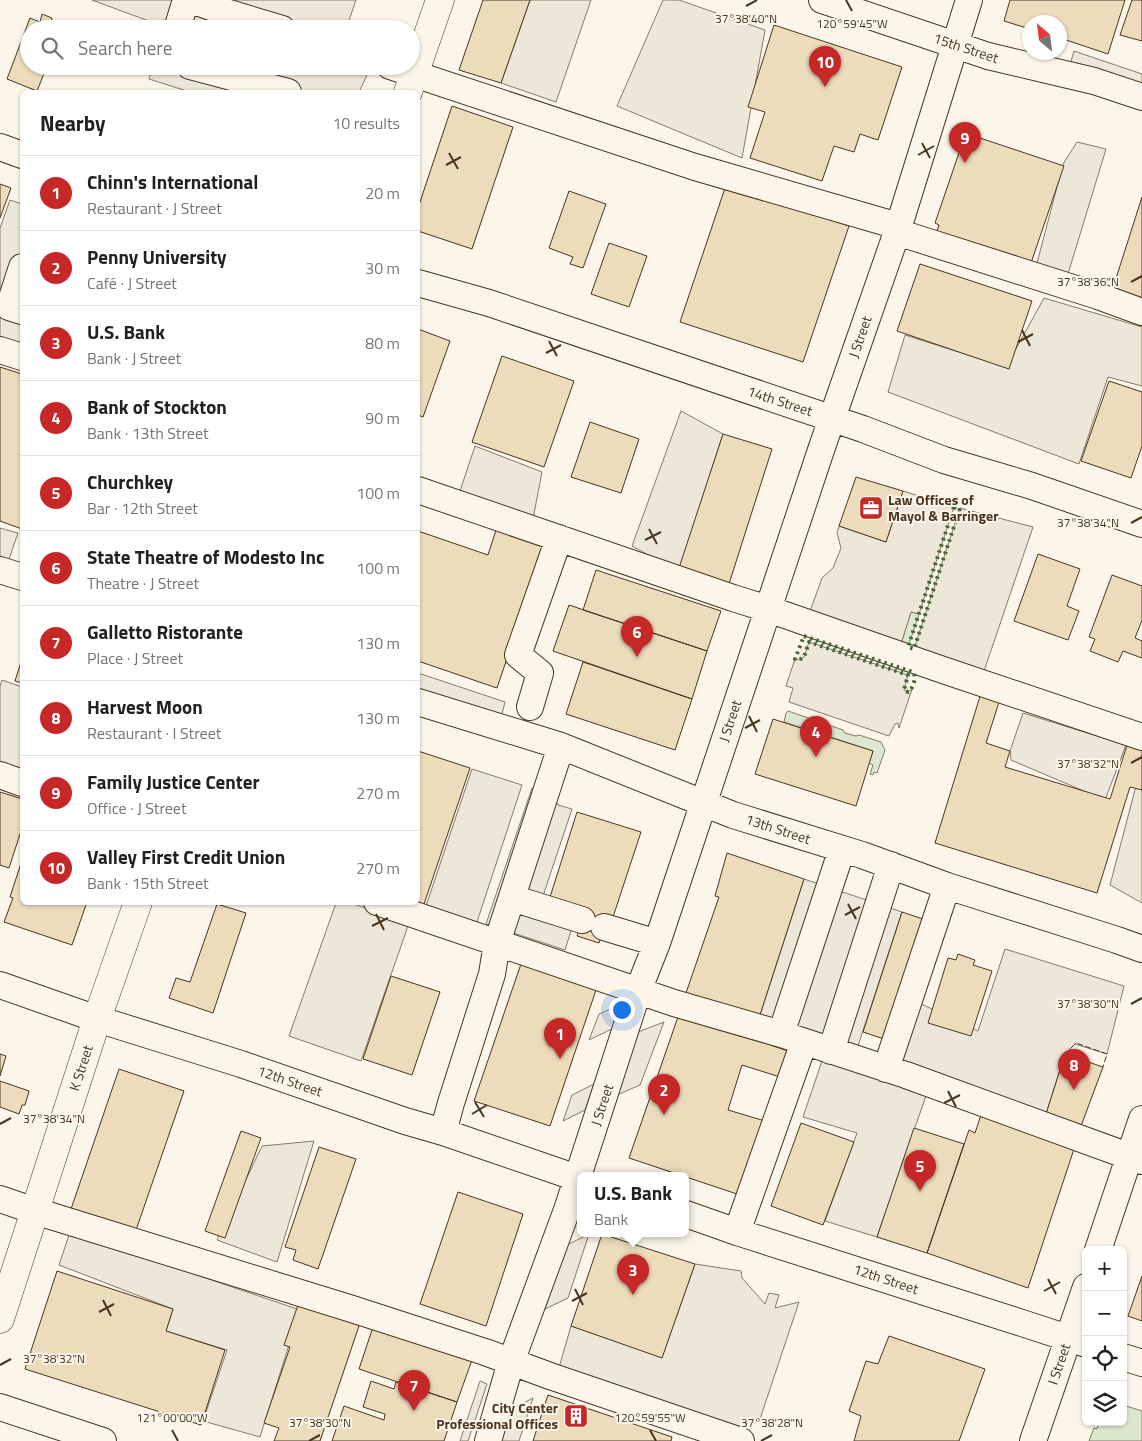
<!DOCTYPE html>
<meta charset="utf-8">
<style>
:root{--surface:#fff;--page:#f2f2f2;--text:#202124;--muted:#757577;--line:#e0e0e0;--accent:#c62828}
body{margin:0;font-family:"Titillium Web",sans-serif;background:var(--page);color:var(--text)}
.controls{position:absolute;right:15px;bottom:15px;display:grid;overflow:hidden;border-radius:8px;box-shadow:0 1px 4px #0004}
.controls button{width:45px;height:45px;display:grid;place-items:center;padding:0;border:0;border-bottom:1px solid var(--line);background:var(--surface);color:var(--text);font:25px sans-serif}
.compass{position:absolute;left:1022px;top:15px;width:45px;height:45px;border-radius:50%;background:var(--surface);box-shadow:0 1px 4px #0004;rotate:332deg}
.you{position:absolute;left:621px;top:1009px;width:18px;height:18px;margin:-12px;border:4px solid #fff;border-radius:50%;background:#1a73e8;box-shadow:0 0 0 8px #1a73e833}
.badge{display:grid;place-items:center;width:32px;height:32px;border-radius:50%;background:var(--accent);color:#fff;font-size:16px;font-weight:700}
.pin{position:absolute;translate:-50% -41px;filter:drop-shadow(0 1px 2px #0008)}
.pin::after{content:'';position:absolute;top:26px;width:18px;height:15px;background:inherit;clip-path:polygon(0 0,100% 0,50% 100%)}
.popup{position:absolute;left:577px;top:1172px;width:112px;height:65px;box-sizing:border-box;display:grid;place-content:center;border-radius:8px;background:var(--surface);filter:drop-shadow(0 1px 4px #0005);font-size:16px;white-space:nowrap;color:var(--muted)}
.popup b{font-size:19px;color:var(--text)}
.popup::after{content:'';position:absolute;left:50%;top:100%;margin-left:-10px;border:10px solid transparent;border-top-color:var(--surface)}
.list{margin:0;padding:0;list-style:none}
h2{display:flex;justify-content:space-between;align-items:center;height:65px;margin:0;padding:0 20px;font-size:21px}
h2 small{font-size:16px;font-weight:400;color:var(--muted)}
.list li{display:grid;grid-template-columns:32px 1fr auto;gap:15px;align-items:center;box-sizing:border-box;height:75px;padding:0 20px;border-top:1px solid var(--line)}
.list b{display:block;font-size:19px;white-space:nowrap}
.list p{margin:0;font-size:16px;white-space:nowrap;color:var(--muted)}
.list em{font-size:16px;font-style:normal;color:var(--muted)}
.icon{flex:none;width:28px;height:28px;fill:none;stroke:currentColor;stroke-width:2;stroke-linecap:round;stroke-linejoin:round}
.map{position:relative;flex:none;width:1142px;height:1441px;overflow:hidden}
.search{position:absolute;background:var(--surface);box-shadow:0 1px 4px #0004;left:20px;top:20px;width:400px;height:55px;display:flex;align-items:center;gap:12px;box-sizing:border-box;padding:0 18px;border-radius:28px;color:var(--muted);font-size:19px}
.panel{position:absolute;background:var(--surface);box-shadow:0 1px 4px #0004;left:20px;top:90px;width:400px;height:815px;border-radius:8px}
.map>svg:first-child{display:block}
.green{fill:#dce7d0;stroke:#887966}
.parking{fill:#ede7d9;stroke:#887966}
.building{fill:#ecdcbc;stroke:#4a3520}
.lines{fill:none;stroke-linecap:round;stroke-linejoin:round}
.minor-casing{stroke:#4a3520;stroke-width:28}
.major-casing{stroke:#4a3520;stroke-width:29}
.minor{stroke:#fbf6e9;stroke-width:26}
.major{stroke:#fbf6e9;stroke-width:28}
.hedge{stroke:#436837;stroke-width:4;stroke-dasharray:2.5 4;stroke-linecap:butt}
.fence{stroke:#4a3520;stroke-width:1;stroke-dasharray:6 2.5;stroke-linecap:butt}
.ticks{fill:none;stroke:#4a3520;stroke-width:2}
.labels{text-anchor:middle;stroke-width:4;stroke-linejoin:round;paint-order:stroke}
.street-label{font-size:14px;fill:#4a3520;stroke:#fbf6e9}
.poi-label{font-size:14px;font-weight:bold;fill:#4a3520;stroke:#fbf6e9;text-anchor:start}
.ticks-label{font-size:12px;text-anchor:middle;fill:#4a3520;stroke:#fbf6e9;stroke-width:4;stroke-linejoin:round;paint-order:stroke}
</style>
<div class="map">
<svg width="1142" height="1441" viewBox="0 0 1142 1441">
<rect width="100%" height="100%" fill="#fbf6e9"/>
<path class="green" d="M911,612L919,614L908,647L901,644Z
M788,711L843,730L845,733L856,736L859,735L881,742L885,750L877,773L874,772L873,775L870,774L873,765L869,763L873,751L784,722L786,713Z
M1123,1405L1142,1411V1441H1089L1094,1428L1097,1429L1099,1422H1123Z"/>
<path class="parking" d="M92,0H356L346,29H165V27Z
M530,0H591L556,102L501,83Z
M663,0H679L765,30L742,158L617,106Z
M1074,51L1142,74V92L1069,68Z
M153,66H350L368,73L359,92H190L149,79Z
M1077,142L1106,149L1068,274L1036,267L1063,164Z
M10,200L22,204V354L0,346V228Z
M1044,298L1142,327V386L1108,377L1079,464L888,392L905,335L1006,367Z
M681,411L723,434L679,572L632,546Z
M475,446L542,472L533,519L458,497Z
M903,491L954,507L919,614L911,612L901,644L809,614L822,578L833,568L841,548L837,533L839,526L886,542Z
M960,508L1033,527L983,674L914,649Z
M0,528L18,533L8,562L0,559Z
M809,642L908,675L904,690L908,692L912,689L899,728L898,723L895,724L889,736L789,702L793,688L786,686L795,659L799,660L804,657Z
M418,673L505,702L501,718L418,690Z
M2,680L22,687V772L0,764V686Z
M1023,713L1126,745L1105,800L1011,760L1010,751Z
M472,769L522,785L477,922L426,906Z
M1136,786L1142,788V903L1110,885Z
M532,788L557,796L556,801L558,805L572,809L543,896L578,908L565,950L486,924Z
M804,879L902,912L856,1052L759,1018Z
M336,903H351L409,923L361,1061L289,1036Z
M1005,949L1124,986L1107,1054L1075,1044L1065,1054L1046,1114L887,1067L915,1001L978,1031Z
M621,1004L612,1029L589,1040L599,1014Z
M664,1022L640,1085L617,1095L638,1032Z
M823,1058L928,1090L877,1237L825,1221L857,1133L803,1117Z
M594,1084L585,1110L563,1121L572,1095Z
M314,1141L277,1262L217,1240L262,1146Z
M70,1232L300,1310L260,1437L203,1421L227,1350L166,1331L173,1309L59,1265Z
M589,1234L568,1298L545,1309L567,1245Z
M695,1264L741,1271L742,1278L765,1304L769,1293L779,1295L775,1308L799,1302L759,1422L723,1429L558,1371L571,1326L662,1357Z
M480,1381L487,1384L468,1441H460Z
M533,1398L519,1441H500L510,1410Z"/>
<path class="building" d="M483,0H530L501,83L459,70Z
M1010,0H1125L1108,54L1060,38V22H1030V29L1004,21Z
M1132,0H1142V41L1120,35Z
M42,14L52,18L50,25L59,29H29V66H47L37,91L7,79L30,18L40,22Z
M774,25L902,67L878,140L860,134L854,152L834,146L822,181L750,158L765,112L748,107Z
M452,106L513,127L472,249L418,231V208Z
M968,134L1064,166L1030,266L936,235L939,225L935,223L962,144H964Z
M0,184L11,188L0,218Z
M726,185L849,226L803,362L680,322Z
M569,191L606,204L583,268L570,264L573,257L549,248Z
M1142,197V304L1111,294Z
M609,243L647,256L629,307L591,294Z
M920,264L1032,301L1009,369L897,331Z
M418,329L450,341L423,417L418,415Z
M502,356L574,381L544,467L472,442Z
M0,367L22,374V529L0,521Z
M1109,381L1142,392V446L1131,478L1081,461Z
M590,422L639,439L621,493L571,477Z
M723,434L772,449L728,587L678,571Z
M856,477L903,491L886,542L839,526Z
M496,530L545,546L497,688L418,661V531L488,555Z
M1038,554L1080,569L1067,606L1079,611L1068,640L1014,621Z
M596,570L721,611L707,651L583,610Z
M1112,575L1142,586V620L1135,638L1142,641V658L1123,651L1118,662L1090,651L1095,639L1089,637Z
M569,605L707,651L692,699L553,651Z
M22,659V683L15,681Z
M583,662L692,699L675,750L566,714Z
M981,693L1000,699L986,743L1010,751L1005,767L1110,799L1128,742L1142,746V790L1130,787L1097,893L935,843Z
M773,719L873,751L856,806L755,774Z
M418,751L470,768L423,907L418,902Z
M0,792L22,799V828L9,868L0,865Z
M577,812L641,832L613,917L608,915L599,943L577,936L586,909L550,897Z
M727,853L804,879L759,1018L686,993L719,897L715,896Z
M22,860V902H87L72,945L4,922L13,898L10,897Z
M217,904L246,913L213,1013L169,998L176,978L190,982Z
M902,912L926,920L887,1040L863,1032Z
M958,954L975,960L973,965L992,971L971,1036L928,1023L948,958L956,960Z
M522,961L597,987L550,1126L474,1101Z
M391,976L440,992L412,1075L363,1059Z
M679,1014L788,1051L780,1077L742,1065L728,1110L765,1121L740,1195L629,1158Z
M0,1054L6,1056L0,1076Z
M1065,1054L1103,1067L1081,1126L1046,1114Z
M119,1069L184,1091L135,1233L70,1212Z
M0,1081L29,1091L25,1105H22L19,1114L0,1107Z
M981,1115L1075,1146L1028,1288L927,1253L969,1130L975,1133Z
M801,1123L854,1142L823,1225L771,1206Z
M914,1128L964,1144L927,1253L877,1237Z
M241,1131L261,1138L225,1238L205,1231Z
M319,1147L356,1159L318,1269L293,1260L296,1250L285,1247Z
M458,1192L523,1214L486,1326L420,1304Z
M602,1234L695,1264L662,1358L571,1326Z
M57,1271L173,1309L166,1331L225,1350L201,1425L25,1369Z
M1142,1276V1321L1128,1316Z
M299,1302L360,1323L320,1441H274L279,1428L264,1423L290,1347L284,1345Z
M373,1327L472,1360L457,1402L359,1369Z
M889,1336L985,1369L959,1441H854L861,1416L849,1411L866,1361L878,1364Z
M371,1381L394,1389L396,1382L457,1402L444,1441H332L344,1406L384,1420L385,1414L363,1407Z
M548,1395L672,1437L671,1441H533Z"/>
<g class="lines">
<defs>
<path id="minor" d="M192,0L219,10L282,29
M822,0L988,56L1094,81L1142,97
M177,29L186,0
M190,66L288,92
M390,66L695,167L898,226
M0,147L22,155
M897,232L1098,296L1142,312
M22,267L9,307L22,311
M418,283L489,303L863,429L944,460L1032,486L1142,524
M0,350L22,357
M418,490L733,598L768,609L943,670L1142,737
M0,570L22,577
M418,702L561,746L733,815L862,855L947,886L1117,940L1142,949
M530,707L540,673L518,655L559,538
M0,775L22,783
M512,898L582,920
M377,902L674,1003L781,1034L906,1075L1142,1161
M604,927L657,943
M0,985L97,1019L241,1064L405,1121L443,1132L580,1179
M781,1034L842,849
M831,1051L891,865
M886,1069L947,886
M443,1132L451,1103L492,974L497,943L561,746
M0,1199L35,1211L352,1309L485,1352L550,1376L741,1441
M686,1214L737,1232L1025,1324L1086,1344
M737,1232L804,1042
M1098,1250L1142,1119
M1123,1357L1142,1363
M0,1407L103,1441
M488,1441L511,1362L568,1207L638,991L657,943L821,450L897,232L969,0
M1033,1441L1086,1287"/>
<path id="major" d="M408,92L440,0
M0,1319L97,1019L138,902"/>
</defs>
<use href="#minor" class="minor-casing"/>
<use href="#major" class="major-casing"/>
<use href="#minor" class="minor"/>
<use href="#major" class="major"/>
<path class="hedge" d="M954,507L960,508L914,649L908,647Z
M804,636L913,672C917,677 913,689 908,692L904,690L908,675L809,642L804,657L799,660L795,659Z"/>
<path class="fence" d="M1065,1054L1076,1043L1107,1054L1103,1067"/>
</g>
<path class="ticks" d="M846,0L852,11M746,6L757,0M922,143L930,158M449,153L458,169M918,155L934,146M446,165L461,157M1131,282L1142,276M1022,330L1030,346M549,341L557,356M1018,342L1033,334M546,353L561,345M1131,523L1142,517M649,529L657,544M645,540L661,532M749,716L757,732M745,728L760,720M1131,763L1142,757M848,904L856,919M376,914L384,930M845,915L860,907M372,926L388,918M1131,1004L1142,998M948,1091L956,1107M475,1102L484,1117M944,1103L960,1095M472,1114L487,1105M0,1124L11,1118M1048,1279L1056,1294M575,1289L583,1305M1044,1291L1060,1282M103,1300L111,1316M572,1301L587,1293M99,1312L114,1304M0,1365L11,1359M172,1430L178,1441M650,1430L656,1441M309,1441L320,1435M761,1441L772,1435"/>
<defs>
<symbol id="office-square" viewBox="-11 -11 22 22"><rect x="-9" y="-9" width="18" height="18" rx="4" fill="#c62828" stroke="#fbf6e9"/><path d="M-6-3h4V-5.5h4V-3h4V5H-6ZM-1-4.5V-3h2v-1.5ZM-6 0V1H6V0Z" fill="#fff"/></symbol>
<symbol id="building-square" viewBox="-11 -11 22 22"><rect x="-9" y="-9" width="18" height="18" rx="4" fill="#c62828" stroke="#fbf6e9"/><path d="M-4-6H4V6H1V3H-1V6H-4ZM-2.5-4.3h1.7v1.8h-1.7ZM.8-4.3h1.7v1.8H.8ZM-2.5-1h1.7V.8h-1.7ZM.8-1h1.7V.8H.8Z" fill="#fff"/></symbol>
</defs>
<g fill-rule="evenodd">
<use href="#office-square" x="857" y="494" width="28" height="28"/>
<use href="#building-square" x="562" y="1402" width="28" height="28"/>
</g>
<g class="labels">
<g class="street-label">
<text transform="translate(966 48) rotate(18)" y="5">15th Street</text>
<text transform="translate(860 337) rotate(-71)" y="5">J Street</text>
<text transform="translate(780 401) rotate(18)" y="5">14th Street</text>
<text transform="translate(730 721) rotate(-72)" y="5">J Street</text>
<text transform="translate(778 829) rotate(18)" y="5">13th Street</text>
<text transform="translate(81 1068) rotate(-72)" y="5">K Street</text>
<text transform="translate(290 1081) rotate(19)" y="5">12th Street</text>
<text transform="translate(602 1105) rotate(-72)" y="5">J Street</text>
<text transform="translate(886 1279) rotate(18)" y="5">12th Street</text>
<text transform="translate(1059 1364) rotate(-71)" y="5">I Street</text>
</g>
<g class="poi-label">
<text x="888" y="505">Law Offices of<tspan x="888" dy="16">Mayol &amp; Barringer</tspan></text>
<text x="558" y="1413" text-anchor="end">City Center<tspan x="558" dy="16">Professional Offices</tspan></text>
</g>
</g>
<g class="ticks-label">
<text x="746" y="23">37°38'40"N</text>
<text x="852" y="28">120°59'45"W</text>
<text x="1088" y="286">37°38'36"N</text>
<text x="1088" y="527">37°38'34"N</text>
<text x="1088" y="768">37°38'32"N</text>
<text x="1088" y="1008">37°38'30"N</text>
<text x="54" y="1123">37°38'34"N</text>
<text x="54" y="1363">37°38'32"N</text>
<text x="172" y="1422">121°00'00"W</text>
<text x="650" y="1422">120°59'55"W</text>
<text x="320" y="1427">37°38'30"N</text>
<text x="772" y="1427">37°38'28"N</text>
</g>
</svg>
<div class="controls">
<button>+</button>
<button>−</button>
<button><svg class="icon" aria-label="locate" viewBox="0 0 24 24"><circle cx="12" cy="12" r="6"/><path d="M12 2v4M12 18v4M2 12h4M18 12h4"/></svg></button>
<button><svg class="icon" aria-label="layers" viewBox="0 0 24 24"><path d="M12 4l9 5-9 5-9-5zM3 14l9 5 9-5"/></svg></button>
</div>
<svg class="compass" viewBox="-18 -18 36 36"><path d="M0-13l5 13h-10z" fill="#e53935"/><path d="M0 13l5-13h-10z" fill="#757577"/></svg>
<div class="you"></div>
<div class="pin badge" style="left:560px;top:1059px">1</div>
<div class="pin badge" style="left:664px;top:1115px">2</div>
<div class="pin badge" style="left:633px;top:1295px">3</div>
<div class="popup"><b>U.S. Bank</b>Bank</div>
<div class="pin badge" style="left:816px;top:757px">4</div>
<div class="pin badge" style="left:920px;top:1191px">5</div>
<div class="pin badge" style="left:637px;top:657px">6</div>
<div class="pin badge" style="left:414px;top:1411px">7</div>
<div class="pin badge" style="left:1074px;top:1090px">8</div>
<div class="pin badge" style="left:965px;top:163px">9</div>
<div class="pin badge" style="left:825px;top:87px">10</div>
<div class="search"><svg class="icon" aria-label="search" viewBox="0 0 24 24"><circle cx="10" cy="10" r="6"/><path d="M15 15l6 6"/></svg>Search here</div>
<section class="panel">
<h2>Nearby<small>10 results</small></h2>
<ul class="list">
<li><span class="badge">1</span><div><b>Chinn's International</b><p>Restaurant · J Street</p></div><em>20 m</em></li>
<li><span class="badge">2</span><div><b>Penny University</b><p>Café · J Street</p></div><em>30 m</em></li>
<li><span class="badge">3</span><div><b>U.S. Bank</b><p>Bank · J Street</p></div><em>80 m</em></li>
<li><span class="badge">4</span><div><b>Bank of Stockton</b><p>Bank · 13th Street</p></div><em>90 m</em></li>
<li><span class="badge">5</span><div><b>Churchkey</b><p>Bar · 12th Street</p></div><em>100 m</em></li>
<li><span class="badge">6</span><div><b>State Theatre of Modesto Inc</b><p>Theatre · J Street</p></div><em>100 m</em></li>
<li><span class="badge">7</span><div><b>Galletto Ristorante</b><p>Place · J Street</p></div><em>130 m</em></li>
<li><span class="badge">8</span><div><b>Harvest Moon</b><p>Restaurant · I Street</p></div><em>130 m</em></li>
<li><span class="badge">9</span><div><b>Family Justice Center</b><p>Office · J Street</p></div><em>270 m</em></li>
<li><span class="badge">10</span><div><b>Valley First Credit Union</b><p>Bank · 15th Street</p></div><em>270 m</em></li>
</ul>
</section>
</div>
